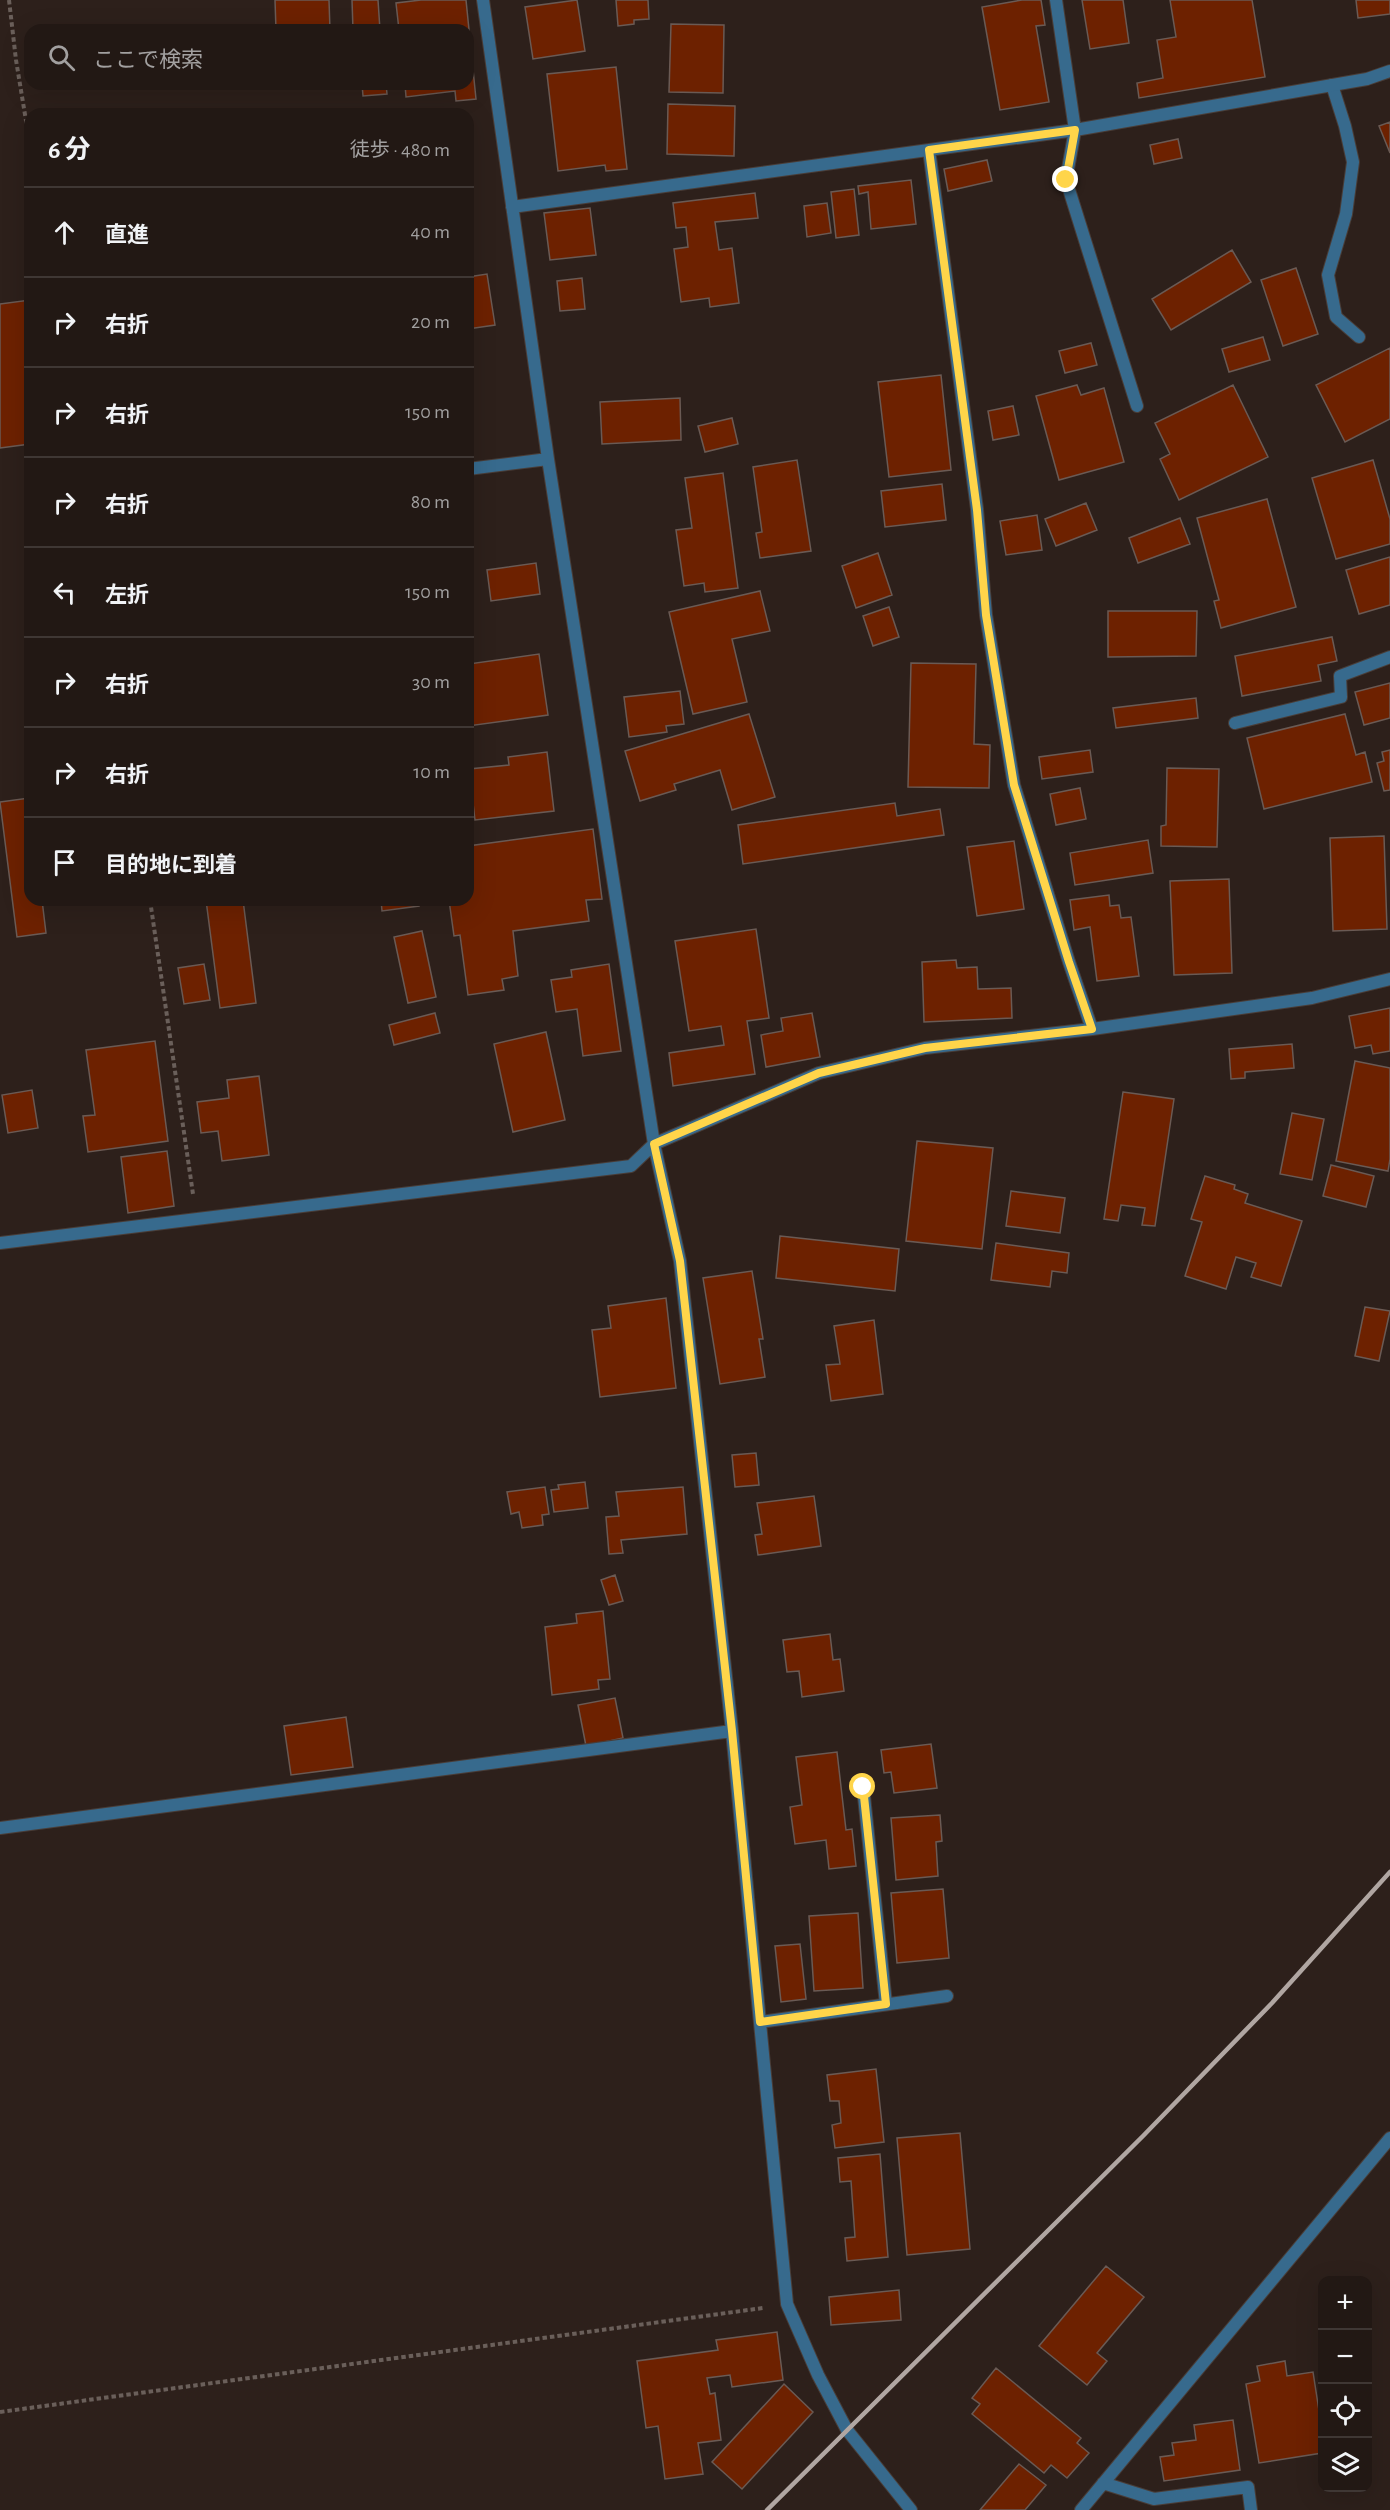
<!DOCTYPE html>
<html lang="ja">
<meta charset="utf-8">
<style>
:root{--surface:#221814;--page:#2e2522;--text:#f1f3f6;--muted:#a2a0a0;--line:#3f3734}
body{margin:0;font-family:"Alegreya Sans","Noto Sans JP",sans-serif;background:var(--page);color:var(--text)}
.controls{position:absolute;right:18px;bottom:18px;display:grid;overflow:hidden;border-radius:12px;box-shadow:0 6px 24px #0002}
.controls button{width:54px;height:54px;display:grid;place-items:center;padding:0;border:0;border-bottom:2px solid var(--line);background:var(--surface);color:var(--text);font:30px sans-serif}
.stop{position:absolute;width:18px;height:18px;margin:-14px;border:4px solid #ffd54a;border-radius:50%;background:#fff}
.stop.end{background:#ffd54a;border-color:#fff;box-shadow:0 2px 6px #0008}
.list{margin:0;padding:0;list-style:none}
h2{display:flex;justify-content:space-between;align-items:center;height:78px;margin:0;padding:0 24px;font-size:26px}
h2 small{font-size:20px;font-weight:400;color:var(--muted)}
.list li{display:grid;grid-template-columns:39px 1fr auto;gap:18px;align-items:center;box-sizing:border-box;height:90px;padding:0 24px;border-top:2px solid var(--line)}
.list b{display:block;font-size:22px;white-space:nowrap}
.list em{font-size:20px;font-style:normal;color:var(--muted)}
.icon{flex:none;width:33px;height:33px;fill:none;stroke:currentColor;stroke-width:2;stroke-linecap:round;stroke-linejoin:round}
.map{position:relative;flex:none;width:1390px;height:2510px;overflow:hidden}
.search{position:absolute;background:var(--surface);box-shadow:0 6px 24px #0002;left:24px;top:24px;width:450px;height:66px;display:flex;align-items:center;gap:15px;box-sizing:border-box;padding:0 21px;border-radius:18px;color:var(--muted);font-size:22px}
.panel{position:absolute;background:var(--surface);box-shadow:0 6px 24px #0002;left:24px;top:108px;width:450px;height:798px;border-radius:18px}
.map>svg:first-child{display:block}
.building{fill:#6d2100;stroke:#6a5a54;stroke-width:1.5}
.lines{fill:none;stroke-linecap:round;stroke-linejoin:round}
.service-casing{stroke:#493d38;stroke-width:14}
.minor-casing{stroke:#493d38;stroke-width:14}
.path{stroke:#6a5f5a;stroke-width:4;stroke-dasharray:4.5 3;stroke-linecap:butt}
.service{stroke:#376a8d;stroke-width:12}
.minor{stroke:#376a8d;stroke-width:12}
.rail{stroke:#b0a6a2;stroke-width:4.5}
.route{stroke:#ffd54a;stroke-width:8}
</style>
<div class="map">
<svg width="1390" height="2510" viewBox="0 0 1390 2510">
<rect width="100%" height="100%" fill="#2d201b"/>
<path class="building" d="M275,0H329L330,30H276Z
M352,0H378L380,30H353Z
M421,0H466L476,99L456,101L455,91L406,97L405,84H468V30H399L396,3Z
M577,0L585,51L533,59L525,7Z
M616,0H648L649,19L634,20V24L618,26Z
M1022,0H1041L1045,25L1036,26L1049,102L1000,110L982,7Z
M1082,0H1123L1129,43L1090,49Z
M1170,0H1252L1265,77L1139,98L1137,83L1163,78L1157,40L1176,37Z
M1356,0H1390V14L1358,18Z
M671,24L724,25L723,93L669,92Z
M616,67L627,169L606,171L605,165L558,171L547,74Z
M362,84H386L387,94L363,96Z
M668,104L735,106L734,156L667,154Z
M1390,122V153L1379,126Z
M1178,139L1182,158L1154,164L1150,145Z
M987,160L992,181L948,191L944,169Z
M911,180L916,224L871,229L868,192L859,194L858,186Z
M854,189L859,235L836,238L831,192Z
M755,193L758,218L715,222L719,250L732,248L739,303L710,307L709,298L681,302L674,249L688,247L686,227L676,228L673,203Z
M827,203L831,233L807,237L804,206Z
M590,208L596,255L550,260L544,213Z
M1232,250L1251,282L1171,330L1152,299Z
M1296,268L1318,334L1283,346L1261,280Z
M487,274L495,325L468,329V277Z
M582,278L585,309L560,311L557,281Z
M30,300V444L0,448V304Z
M1263,337L1270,360L1229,372L1222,349Z
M1091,343L1097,365L1065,373L1059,351Z
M1390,348V419L1345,442L1316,385Z
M941,375L951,470L889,477L878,382Z
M1077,385L1081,395L1104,388L1124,462L1059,480L1036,396Z
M1233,385L1268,457L1179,500L1160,459L1170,454L1155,423Z
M680,398L681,440L602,444L600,402Z
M1013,406L1019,435L993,440L988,411Z
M732,418L738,444L705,452L698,426Z
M797,460L811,551L760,558L756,533L762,532L753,467Z
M1373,460L1390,519V544L1336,559L1312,478Z
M723,473L738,588L705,592L704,583L684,586L676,530L692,528L685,478Z
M942,484L946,520L885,527L881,491Z
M1267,499L1296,607L1221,628L1214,601L1219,600L1197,518Z
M1086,503L1097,530L1056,546L1045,519Z
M1037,515L1042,550L1006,555L1000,521Z
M1180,518L1190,544L1138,563L1129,538Z
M878,553L892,595L856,608L842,566Z
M1390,557V605L1359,614L1346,570Z
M536,563L540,594L491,601L487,570Z
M760,591L770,631L732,639L747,702L693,714L669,612Z
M889,607L899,637L873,646L863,616Z
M1108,611H1197L1196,656L1108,657Z
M1332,637L1337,661L1318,665L1321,681L1242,696L1235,656Z
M539,654L548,715L468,726V657L469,664Z
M911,663L976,664L974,744L990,745L989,788L908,787Z
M1390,683V718L1364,725L1355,692Z
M680,691L684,724L666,726L667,732L629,737L624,697Z
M1196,698L1198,718L1116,728L1113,708Z
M749,714L775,797L732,810L720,770L674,784L676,790L640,801L625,751Z
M1345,714L1356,755L1365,752L1372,782L1264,809L1247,738Z
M1090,750L1093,772L1042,779L1039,757Z
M1390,750V790L1384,791L1377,763L1384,761L1382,752Z
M547,752L554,811L475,820L469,769L509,765L508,757Z
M1167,768L1219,769L1217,847L1161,846V826L1166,825Z
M1080,788L1086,819L1056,825L1050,794Z
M29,798L30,900H42L46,933L17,937L0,802Z
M895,803L897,816L940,809L944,835L743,864L738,825Z
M593,829L602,899L586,900L589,921L513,931L518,976L502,979L504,990L468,995L460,935L454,936L449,900H468V846Z
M1384,836L1387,929L1333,931L1330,838Z
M1148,840L1153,873L1075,885L1070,853Z
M1014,841L1024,909L977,916L967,847Z
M1229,879L1232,973L1174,975L1170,881Z
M1109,895L1110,906L1119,905L1121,918L1131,917L1139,976L1097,981L1090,927L1074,930L1070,900Z
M206,900H243L256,1003L220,1008Z
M381,900H418L419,906L382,911Z
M756,929L769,1018L747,1021L755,1074L673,1086L669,1053L724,1045L721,1026L689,1031L675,941Z
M422,931L436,997L408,1003L394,937Z
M956,960L957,968L977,967L978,989L1011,988L1012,1018L924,1022L922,962Z
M204,964L210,1000L184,1004L178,968Z
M609,964L621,1051L583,1056L577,1009L556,1012L551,980L572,977L571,970Z
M1390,1008V1051L1373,1054L1371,1045L1355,1048L1349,1016Z
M435,1013L440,1033L394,1045L389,1025Z
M812,1013L820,1057L766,1067L761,1035L783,1031L781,1018Z
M546,1032L565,1120L513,1132L494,1044Z
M155,1041L168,1141L88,1152L83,1116L95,1115L86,1050Z
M1292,1044L1294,1068L1245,1072V1078L1231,1079L1229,1049Z
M1355,1061L1390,1068V1159L1388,1171L1336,1161Z
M259,1076L269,1155L222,1161L218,1131L201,1133L197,1102L229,1098L227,1080Z
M32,1090L38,1128L8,1133L2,1095Z
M1123,1092L1174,1099L1155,1226L1142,1225L1145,1208L1121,1205L1118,1221L1104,1219Z
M1292,1113L1324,1119L1312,1180L1280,1174Z
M917,1141L993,1148L982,1249L906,1241Z
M167,1151L174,1206L128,1213L121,1157Z
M1331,1165L1374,1176L1366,1207L1323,1196Z
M1205,1176L1235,1185L1234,1189L1248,1194L1245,1203L1302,1221L1281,1286L1251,1277L1256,1263L1236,1257L1226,1289L1185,1276L1202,1222L1191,1219Z
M1011,1191L1065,1198L1060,1233L1006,1226Z
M780,1236L899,1249L895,1291L776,1278Z
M996,1243L1069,1253L1067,1273L1052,1271L1050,1287L991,1280Z
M752,1271L763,1339H759L765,1377L720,1384L703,1278Z
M666,1298L676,1388L600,1397L592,1330L611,1328L608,1306Z
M1365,1307L1390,1311L1379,1361L1355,1356Z
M874,1320L883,1394L831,1401L826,1365L840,1364L834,1326Z
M756,1453L759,1485L735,1487L732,1455Z
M585,1482L588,1508L554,1512L551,1490L559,1489L558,1485Z
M545,1487L549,1514L542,1515L543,1525L522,1528L519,1512L511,1514L507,1492Z
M683,1487L687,1534L621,1540L623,1553L609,1554L606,1517L619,1516L616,1492Z
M814,1496L821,1546L758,1555L755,1535L762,1534L757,1503Z
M615,1575L623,1601L609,1605L601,1580Z
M603,1611L610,1679L598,1680L599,1689L552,1695L545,1627L577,1623L576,1614Z
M830,1634L833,1660L840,1659L844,1691L802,1697L799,1671L787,1672L783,1640Z
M615,1698L623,1738L586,1746L578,1705Z
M346,1717L353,1767L291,1775L284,1726Z
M931,1744L937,1788L894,1793L891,1772L884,1773L881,1750Z
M837,1752L846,1830L852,1829L856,1866L829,1869L826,1840L795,1844L790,1807L802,1805L796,1757Z
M940,1815L942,1841L936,1842L938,1876L896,1880L891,1818Z
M943,1889L949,1958L897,1963L891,1893Z
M858,1913L863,1988L814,1991L809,1916Z
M800,1944L806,1999L781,2002L775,1946Z
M876,2069L884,2142L835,2148L832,2125L841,2123L839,2101H830L827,2075Z
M960,2133L970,2249L907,2255L897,2138Z
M880,2154L888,2257L847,2261L845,2238L855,2237L851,2181L840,2182L838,2158Z
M1106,2266L1144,2297L1097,2353L1107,2361L1087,2385L1039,2346Z
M899,2290L901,2320L831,2325L829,2297Z
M777,2332L783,2380L732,2387L730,2375L707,2378L710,2394L715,2393L721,2440L698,2443L703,2474L665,2479L658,2426L646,2428L637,2361L718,2350L716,2340Z
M1285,2361L1287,2376L1313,2372L1322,2430V2453L1259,2463L1246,2384L1260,2381L1257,2366Z
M996,2368L1081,2438L1077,2443L1089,2453L1067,2478L1051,2465L1044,2473L972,2414L980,2404L972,2398Z
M784,2384L813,2412L742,2489L712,2462Z
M1233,2420L1240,2470L1164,2481L1160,2457L1174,2455L1172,2443L1196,2440L1194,2425Z
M1019,2464L1046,2485L1025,2510H980Z"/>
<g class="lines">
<defs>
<path id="service" d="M1332,85L1345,126L1353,162L1346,214L1328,275L1336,317L1359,337
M1075,130L1066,180L1137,406
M1235,723L1341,697L1340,676L1390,657"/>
<path id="minor" d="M483,0L548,459L654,1144L680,1261L732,1731L787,2304L818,2375L847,2430L911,2510
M1056,0L1075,130
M929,150L977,509L986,615L1014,785L1069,962L1092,1029
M512,207L1075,130L1367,79L1390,71
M468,469L548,459
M0,1243L631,1166L654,1144L819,1073L925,1048L1092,1029L1312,998L1390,979
M863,1787L886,2004
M0,1828L732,1731
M760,2022L947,1996
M1103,2483L1154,2499L1248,2487L1251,2510
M1081,2510L1390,2138"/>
</defs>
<use href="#service" class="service-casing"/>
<use href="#minor" class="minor-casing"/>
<path class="path" d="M9,0L16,60L30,145
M150,900L193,1194
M0,2412L763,2308"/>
<use href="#service" class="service"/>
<use href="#minor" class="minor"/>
<path class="rail" d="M767,2510L1143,2136L1272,2003L1390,1872"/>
</g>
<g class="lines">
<path class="route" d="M863,1787L886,2004L760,2022L732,1731L680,1261L654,1144L819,1073L925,1048L1092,1029L1069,962L1014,785L986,615L977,510L929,150L1075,130L1066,180"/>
</g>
</svg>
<div class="controls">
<button>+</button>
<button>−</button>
<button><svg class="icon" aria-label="locate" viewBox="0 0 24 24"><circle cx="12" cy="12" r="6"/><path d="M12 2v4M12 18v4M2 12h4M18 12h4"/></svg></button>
<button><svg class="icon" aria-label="layers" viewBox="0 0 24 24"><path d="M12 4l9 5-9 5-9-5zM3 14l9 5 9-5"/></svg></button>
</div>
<div class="stop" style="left:863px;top:1787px"></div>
<div class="stop end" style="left:1066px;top:180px"></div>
<div class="search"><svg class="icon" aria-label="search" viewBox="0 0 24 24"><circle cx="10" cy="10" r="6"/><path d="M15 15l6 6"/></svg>ここで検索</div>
<section class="panel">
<h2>6 分<small>徒歩 · 480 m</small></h2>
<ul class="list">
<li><svg class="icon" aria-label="ahead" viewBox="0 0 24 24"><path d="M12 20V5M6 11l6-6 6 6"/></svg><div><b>直進</b></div><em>40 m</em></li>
<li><svg class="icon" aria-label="right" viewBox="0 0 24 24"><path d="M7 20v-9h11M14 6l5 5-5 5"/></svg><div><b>右折</b></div><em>20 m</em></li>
<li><svg class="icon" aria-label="right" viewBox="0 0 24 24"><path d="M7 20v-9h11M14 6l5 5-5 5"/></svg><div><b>右折</b></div><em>150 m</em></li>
<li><svg class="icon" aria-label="right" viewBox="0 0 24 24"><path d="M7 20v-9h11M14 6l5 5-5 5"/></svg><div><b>右折</b></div><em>80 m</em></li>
<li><svg class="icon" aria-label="left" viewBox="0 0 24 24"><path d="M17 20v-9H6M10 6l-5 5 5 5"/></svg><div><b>左折</b></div><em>150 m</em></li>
<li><svg class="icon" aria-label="right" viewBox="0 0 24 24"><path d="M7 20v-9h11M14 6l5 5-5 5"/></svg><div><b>右折</b></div><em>30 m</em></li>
<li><svg class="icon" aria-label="right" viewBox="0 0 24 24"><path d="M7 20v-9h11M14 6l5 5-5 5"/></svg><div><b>右折</b></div><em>10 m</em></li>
<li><svg class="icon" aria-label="arrive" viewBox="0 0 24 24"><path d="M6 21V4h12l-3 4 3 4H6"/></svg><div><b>目的地に到着</b></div></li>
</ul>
</section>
</div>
